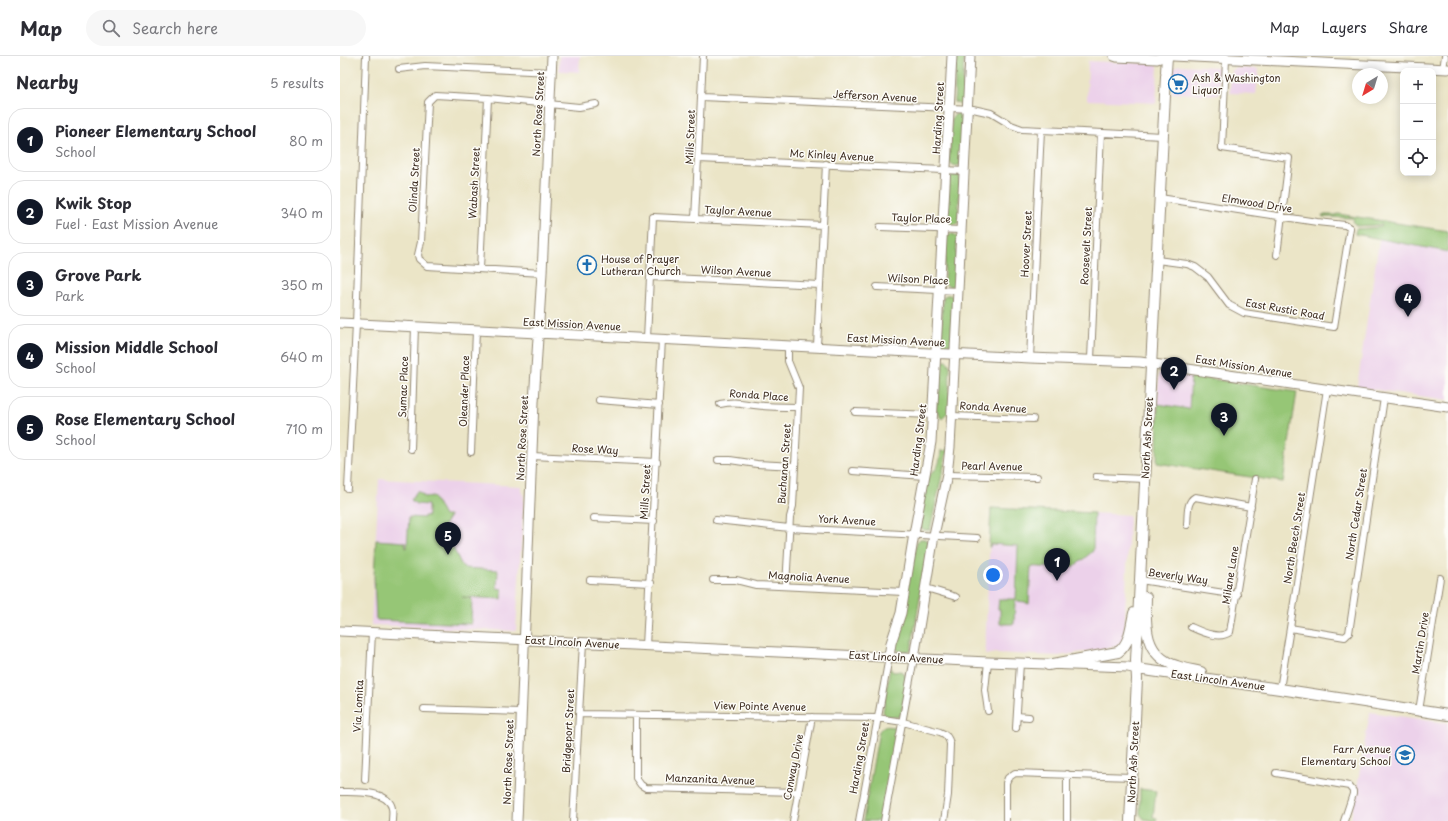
<!DOCTYPE html>
<meta charset="utf-8">
<style>
:root{--surface:#fff;--page:#f7f7f7;--text:#2b2b33;--muted:#7c7c81;--line:#e1e1e2;--accent:#111827}
body{margin:0;font-family:"Playpen Sans",sans-serif;background:var(--page);color:var(--text)}
.controls{position:absolute;right:12px;top:12px;display:grid;overflow:hidden;border-radius:8px;box-shadow:0 2px 10px #0003}
.controls button{width:36px;height:36px;display:grid;place-items:center;padding:0;border:0;border-bottom:1px solid var(--line);background:var(--surface);color:var(--text);font:20px sans-serif}
.compass{position:absolute;left:1012px;top:12px;width:36px;height:36px;border-radius:50%;background:var(--surface);box-shadow:0 2px 10px #0003;rotate:218deg}
.you{position:absolute;left:653px;top:519px;width:14px;height:14px;margin:-10px;border:3px solid #fff;border-radius:50%;background:#1a73e8;box-shadow:0 0 0 6px #1a73e833}
.badge{display:grid;place-items:center;width:26px;height:26px;border-radius:50%;background:var(--accent);color:#fff;font-size:13px;font-weight:700}
.pin{position:absolute;translate:-50% -33px;filter:drop-shadow(0 1px 2px #0008)}
.pin::after{content:'';position:absolute;top:21px;width:14px;height:12px;background:inherit;clip-path:polygon(0 0,100% 0,50% 100%)}
.list{margin:0;padding:0;list-style:none}
h2{display:flex;justify-content:space-between;align-items:center;height:52px;margin:0;padding:0 16px;font-size:17px}
h2 small{font-size:13px;font-weight:400;color:var(--muted)}
.list li{display:grid;grid-template-columns:26px 1fr auto;gap:12px;align-items:center;box-sizing:border-box;height:64px;margin:0 8px 8px;padding:0 8px;border:1px solid var(--line);border-radius:16px}
.list b{display:block;font-size:15px;white-space:nowrap}
.list p{margin:0;font-size:13px;white-space:nowrap;color:var(--muted)}
.list em{font-size:13px;font-style:normal;color:var(--muted)}
.icon{flex:none;width:22px;height:22px;fill:none;stroke:currentColor;stroke-width:2;stroke-linecap:round;stroke-linejoin:round}
.map{position:relative;flex:none;width:1108px;height:765px;overflow:hidden}
header{display:flex;align-items:center;gap:24px;box-sizing:border-box;height:56px;padding:0 20px;background:var(--surface);border-bottom:1px solid var(--line)}
header strong{font-size:19px}
nav{display:flex;gap:22px;margin-inline-start:auto;font-size:14px}
.search{width:280px;height:36px;background:var(--page);display:flex;align-items:center;gap:10px;box-sizing:border-box;padding:0 14px;border-radius:22px;color:var(--muted);font-size:15px}
main{display:flex}
aside{flex:1;background:var(--surface)}
.map>svg:first-child{display:block}
.built{fill:#ecd1ea}
.green{fill:#96c676;stroke:#68784a}
.lines{fill:none;stroke-linecap:round;stroke-linejoin:round}
.street-casing{stroke:#938872;stroke-width:8}
.secondary-casing{stroke:#938872;stroke-width:11}
.primary-casing{stroke:#938872;stroke-width:12}
.street{stroke:#fff;stroke-width:6}
.secondary{stroke:#fff;stroke-width:9}
.primary{stroke:#fff;stroke-width:10}
.labels{text-anchor:middle;stroke-width:3;stroke-linejoin:round;paint-order:stroke}
.poi-label{font-size:10px;fill:#3b2a1e;stroke:#fdfcf7;text-anchor:start}
.street-label{font-size:10px;fill:#3b2a1e;stroke:#fdfcf7}
</style>
<header>
<strong>Map</strong>
<div class="search"><svg class="icon" aria-label="search" viewBox="0 0 24 24"><circle cx="10" cy="10" r="6"/><path d="M15 15l6 6"/></svg>Search here</div>
<nav><a>Map</a><a>Layers</a><a>Share</a></nav>
</header>
<main>
<aside>
<h2>Nearby<small>5 results</small></h2>
<ul class="list">
<li><span class="badge">1</span><div><b>Pioneer Elementary School</b><p>School</p></div><em>80 m</em></li>
<li><span class="badge">2</span><div><b>Kwik Stop</b><p>Fuel · East Mission Avenue</p></div><em>340 m</em></li>
<li><span class="badge">3</span><div><b>Grove Park</b><p>Park</p></div><em>350 m</em></li>
<li><span class="badge">4</span><div><b>Mission Middle School</b><p>School</p></div><em>640 m</em></li>
<li><span class="badge">5</span><div><b>Rose Elementary School</b><p>School</p></div><em>710 m</em></li>
</ul>
</aside>
<div class="map">
<svg width="1108" height="765" viewBox="0 0 1108 765">
<rect width="100%" height="100%" fill="#fdfcf7"/>
<filter id="ink" filterUnits="userSpaceOnUse"><feTurbulence type="fractalNoise" baseFrequency=".025" numOctaves="2"/><feDisplacementMap in="SourceGraphic" scale="8" xChannelSelector="R" yChannelSelector="G"/><feConvolveMatrix kernelMatrix="1 2 1 2 8 2 1 2 1" color-interpolation-filters="sRGB"/></filter>
<filter id="wash" filterUnits="userSpaceOnUse"><feTurbulence type="fractalNoise" baseFrequency=".012" numOctaves="4" result="noise"/><feDisplacementMap in="SourceGraphic" scale="16" xChannelSelector="R" yChannelSelector="G"/><feGaussianBlur stdDeviation="0.9" result="paint"/><feColorMatrix in="noise" values="0 0 0 0 0 0 0 0 0 0 0 0 0 0 0 0 0 1.4 0 .05"/><feComposite in="paint" operator="in"/></filter>
<g filter="url(#wash)">
<rect width="100%" height="100%" fill="#ebe5c7"/>
<path class="built" d="M219,0H240L239,16L221,15L219,14Z
M748,5L816,8L818,10L816,47L747,44Z
M839,9L878,11L880,15L878,39L832,37L833,13L835,11Z
M896,12L919,13L916,38L890,37L891,15Z
M1042,165L1108,175V344L1017,331Z
M820,316L851,320L849,353L817,348L819,319Z
M39,423L181,430L184,441L176,574L175,575L31,569Z
M651,452L789,459L784,586L778,590L718,600L656,597L645,599Z
M1030,656L1108,667V765H1011L1014,746L1017,742L1019,733L1017,731Z"/>
<path class="green" d="M616,0H624L623,24L625,46L621,49L614,46Z
M618,57L623,59L620,109C615,111 612,109 609,105L612,61Z
M613,119H617L620,121L618,167L613,169L607,166L609,121Z
M998,158L1108,175V196L1015,178L1016,173L1041,171L1042,169L1016,170L1013,165L1014,164L1012,162L983,161L982,159H996Z
M609,178H613L617,180L615,228L610,231L604,227L606,180Z
M606,239H610L613,241L611,289L601,288L603,241Z
M603,305H607L610,310L609,357H607L602,362H601L599,357L596,355L599,310Z
M851,320L957,336L943,426L817,407L818,348L849,353Z
M608,391L590,474H584L579,469L588,420C599,413 600,406 601,394L603,396Z
M77,435L83,439L84,441L93,440L104,460H110L103,471L123,512L158,514L157,532L162,533V543L122,541L132,543L131,568L36,564L34,520L36,484L65,486L66,492H67L69,461L84,462V460H88V449L76,448L71,444Z
M651,452L754,457L753,495L735,510C727,510 718,509 710,511C705,512 697,510 691,511L689,548L686,547V546L675,545L674,568H660V553H658L659,543H676L678,490L651,488L650,491H649Z
M580,483H585L589,486L571,595H559L556,593L555,594L554,592L577,486Z
M550,612L553,616L561,615L565,620H568L561,659L557,661L546,660L543,656Z
M544,670L554,671L558,675L543,765H523L539,675Z
M800,733L816,735L813,761L817,762L816,765L804,763L800,758Z"/>
</g>
<g filter="url(#ink)">
<g class="lines">
<defs>
<path id="street" d="M886,3L882,92L949,102L937,199
M59,13L85,10L211,16
M1103,13L1105,0
M361,41L633,53L651,57L671,69L682,73L823,80
M359,103L625,115
M355,163L363,0
M540,171L621,174
M817,204L847,208L855,211L868,221L889,249L904,257L994,271L1010,172L1005,169L977,166L820,142
M140,213L148,42
M202,217L87,210L79,203L78,199L81,186L88,46L95,39L148,42L239,51L256,48
M310,221L480,229
M537,231L618,235
M307,282L313,161L483,169
M477,290L486,108
M690,302L701,74
M751,303L761,77
M259,344L319,349
M380,348C395,345 399,347 414,349C428,351 443,351 458,351
M515,356L593,359
M612,360L693,363
M71,393L75,270
M131,396L136,275
M192,400L317,406
M378,404H390L417,408L455,410
M513,415L585,420
M607,419L697,421
M756,421L805,423
M8,433L16,268L26,0
M254,462L314,465
M376,464L449,472L637,482
M847,469C848,459 846,446 855,441L911,451
M250,524L311,527
M373,524H396L416,529L564,536
M800,524L897,539
M446,530L450,461L453,450L459,332L448,305V289
M586,532L616,541
M851,571C862,576 879,584 890,576L915,423
M950,572L1005,581L1009,577L1044,342
M306,590L322,283
M940,633L950,572L987,333
M84,653L181,656
M648,655L645,634L648,606
M1079,655L1100,522
M239,658L537,662L563,666L600,676C606,678 609,682 610,688L608,739L604,765
M296,659V722L301,729L306,732L458,736
M677,660L689,661
M676,672L680,607
M936,717L1009,730L1013,735V738L1004,765
M25,724L32,576
M0,736C14,736 48,734 52,752C53,756 52,761 52,765
M233,765L243,587
M453,765L472,661
M519,765L549,601
M544,765L574,602
M666,765V727L668,722L675,717L792,721
M727,765V718"/>
<path id="secondary" d="M774,0L777,1L817,3L827,0
M833,0L1108,13
M0,267L690,302L800,306L1108,351
M0,575L648,606L788,611L797,613
M549,601L551,587L561,557L574,478L591,386L612,0
M574,602L594,479L607,419L610,391L630,0
M177,765L194,346L202,217L212,0"/>
<path id="primary" d="M826,16L827,0
M806,541C805,570 804,600 837,610C845,613 853,614 861,616
M708,609L778,596C790,588 791,570 794,557
M797,613L940,633L1108,659
M790,765L797,623L796,604L800,524L826,20"/>
</defs>
<use href="#street" class="street-casing"/>
<use href="#secondary" class="secondary-casing"/>
<use href="#primary" class="primary-casing"/>
<use href="#street" class="street"/>
<use href="#secondary" class="secondary"/>
<use href="#primary" class="primary"/>
</g>
</g>
<defs>
<symbol id="supermarket-ring" viewBox="-11 -11 22 22"><circle r="9.5" fill="#fdfcf7" stroke="#1f6fb2" stroke-width="1.5"/><path d="M-6-5.5h2.5l.6 2H6L4.5 2H-2.5L-4.4-4H-6ZM-1.5 3.2a1.3 1.3 0 1 0 .1 0ZM3 3.2a1.3 1.3 0 1 0 .1 0Z" fill="#1f6fb2"/></symbol>
<symbol id="church-ring" viewBox="-11 -11 22 22"><circle r="9.5" fill="#fdfcf7" stroke="#1f6fb2" stroke-width="1.5"/><path d="M-1.2-6h2.4v3.5h3.3v2.4h-3.3V6h-2.4V-.1h-3.3v-2.4h3.3Z" fill="#1f6fb2"/></symbol>
<symbol id="school-ring" viewBox="-11 -11 22 22"><circle r="9.5" fill="#fdfcf7" stroke="#1f6fb2" stroke-width="1.5"/><path d="M0-5L7-2L0 1L-7-2ZM-4 1L0 2.5L4 1V4Q0 6-4 4Z" fill="#1f6fb2"/></symbol>
</defs>
<g fill-rule="evenodd">
<use href="#supermarket-ring" x="827" y="17" width="22" height="22"/>
<use href="#church-ring" x="236" y="198" width="22" height="22"/>
<use href="#school-ring" x="1054" y="688" width="22" height="22"/>
</g>
<g class="labels">
<g class="poi-label">
<text x="852" y="26">Ash &amp; Washington<tspan x="852" dy="12">Liquor</tspan></text>
<text x="261" y="207">House of Prayer<tspan x="261" dy="12">Lutheran Church</tspan></text>
<text x="1051" y="697" text-anchor="end">Farr Avenue<tspan x="1051" dy="12">Elementary School</tspan></text>
</g>
<g class="street-label">
<text transform="translate(535 40) rotate(3)" y="4">Jefferson Avenue</text>
<text transform="translate(198 58) rotate(-87)" y="4">North Rose Street</text>
<text transform="translate(598 62) rotate(-87)" y="4">Harding Street</text>
<text transform="translate(350 81) rotate(-88)" y="4">Mills Street</text>
<text transform="translate(492 99) rotate(3)" y="4">Mc Kinley Avenue</text>
<text transform="translate(74 124) rotate(-87)" y="4">Olinda Street</text>
<text transform="translate(134 127) rotate(-87)" y="4">Wabash Street</text>
<text transform="translate(917 147) rotate(9)" y="4">Elmwood Drive</text>
<text transform="translate(398 155) rotate(3)" y="4">Taylor Avenue</text>
<text transform="translate(581 162) rotate(2)" y="4">Taylor Place</text>
<text transform="translate(686 188) rotate(-87)" y="4">Hoover Street</text>
<text transform="translate(746 190) rotate(-87)" y="4">Roosevelt Street</text>
<text transform="translate(396 215) rotate(3)" y="4">Wilson Avenue</text>
<text transform="translate(578 223) rotate(3)" y="4">Wilson Place</text>
<text transform="translate(945 253) rotate(10)" y="4">East Rustic Road</text>
<text transform="translate(232 268) rotate(3)" y="4">East Mission Avenue</text>
<text transform="translate(556 284) rotate(3)" y="4">East Mission Avenue</text>
<text transform="translate(904 310) rotate(9)" y="4">East Mission Avenue</text>
<text transform="translate(63 331) rotate(-88)" y="4">Sumac Place</text>
<text transform="translate(124 335) rotate(-88)" y="4">Oleander Place</text>
<text transform="translate(419 339) rotate(4)" y="4">Ronda Place</text>
<text transform="translate(653 351) rotate(3)" y="4">Ronda Avenue</text>
<text transform="translate(182 382) rotate(-87)" y="4">North Rose Street</text>
<text transform="translate(807 382) rotate(-87)" y="4">North Ash Street</text>
<text transform="translate(578 384) rotate(-83)" y="4">Harding Street</text>
<text transform="translate(255 393) rotate(3)" y="4">Rose Way</text>
<text transform="translate(444 408) rotate(-86)" y="4">Buchanan Street</text>
<text transform="translate(652 410) rotate(1)" y="4">Pearl Avenue</text>
<text transform="translate(305 436) rotate(-87)" y="4">Mills Street</text>
<text transform="translate(1016 458) rotate(-81)" y="4">North Cedar Street</text>
<text transform="translate(507 464) rotate(3)" y="4">York Avenue</text>
<text transform="translate(954 482) rotate(-81)" y="4">North Beech Street</text>
<text transform="translate(890 519) rotate(-81)" y="4">Milane Lane</text>
<text transform="translate(838 520) rotate(8)" y="4">Beverly Way</text>
<text transform="translate(469 521) rotate(3)" y="4">Magnolia Avenue</text>
<text transform="translate(232 586) rotate(3)" y="4">East Lincoln Avenue</text>
<text transform="translate(1080 587) rotate(-81)" y="4">Martin Drive</text>
<text transform="translate(556 601) rotate(3)" y="4">East Lincoln Avenue</text>
<text transform="translate(878 624) rotate(8)" y="4">East Lincoln Avenue</text>
<text transform="translate(18 650) rotate(-87)" y="4">Via Lomita</text>
<text transform="translate(420 650) rotate(1)" y="4">View Pointe Avenue</text>
<text transform="translate(228 675) rotate(-87)" y="4">Bridgeport Street</text>
<text transform="translate(519 702) rotate(-80)" y="4">Harding Street</text>
<text transform="translate(168 706) rotate(-88)" y="4">North Rose Street</text>
<text transform="translate(793 706) rotate(-87)" y="4">North Ash Street</text>
<text transform="translate(453 711) rotate(-79)" y="4">Conway Drive</text>
<text transform="translate(370 723) rotate(2)" y="4">Manzanita Avenue</text>
</g>
</g>
</svg>
<div class="controls">
<button>+</button>
<button>−</button>
<button><svg class="icon" aria-label="locate" viewBox="0 0 24 24"><circle cx="12" cy="12" r="6"/><path d="M12 2v4M12 18v4M2 12h4M18 12h4"/></svg></button>
</div>
<svg class="compass" viewBox="-18 -18 36 36"><path d="M0-13l5 13h-10z" fill="#e53935"/><path d="M0 13l5-13h-10z" fill="#7c7c81"/></svg>
<div class="you"></div>
<div class="pin badge" style="left:717px;top:525px">1</div>
<div class="pin badge" style="left:834px;top:334px">2</div>
<div class="pin badge" style="left:884px;top:380px">3</div>
<div class="pin badge" style="left:1068px;top:261px">4</div>
<div class="pin badge" style="left:108px;top:499px">5</div>
</div>
</main>
